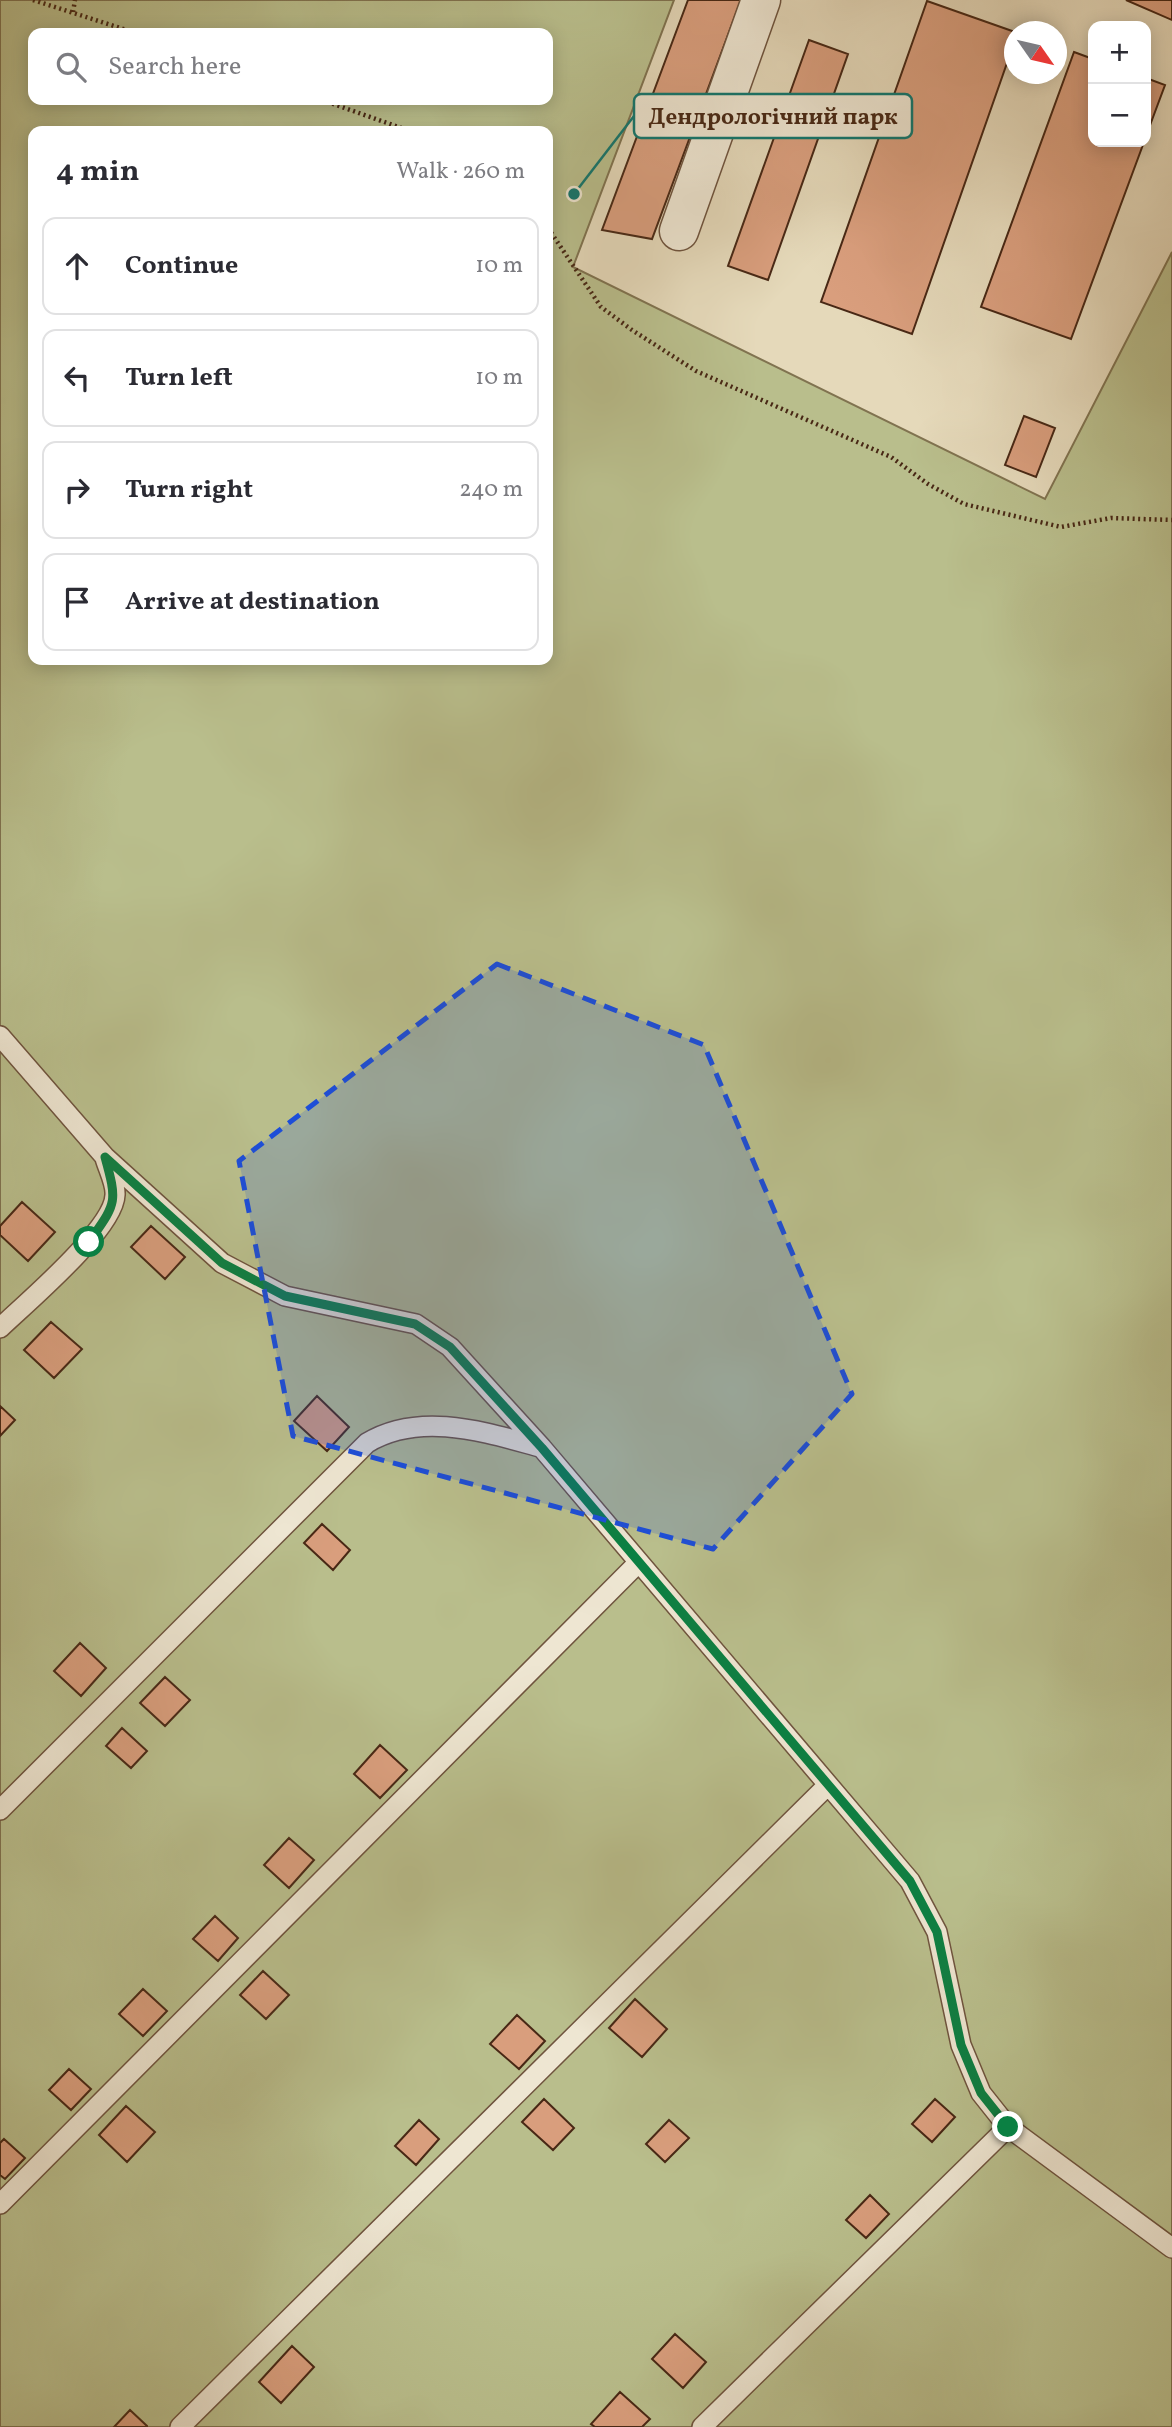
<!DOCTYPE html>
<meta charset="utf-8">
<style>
:root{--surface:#fff;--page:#f7f7f7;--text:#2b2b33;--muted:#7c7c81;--line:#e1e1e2}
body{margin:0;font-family:Vollkorn,serif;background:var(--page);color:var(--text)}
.controls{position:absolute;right:21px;top:21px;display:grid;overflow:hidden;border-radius:14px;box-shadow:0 4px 18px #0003}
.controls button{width:63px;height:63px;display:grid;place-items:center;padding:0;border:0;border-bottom:2px solid var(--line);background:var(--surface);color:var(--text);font:35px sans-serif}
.compass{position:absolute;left:1004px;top:21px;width:63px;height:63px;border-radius:50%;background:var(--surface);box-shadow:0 4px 18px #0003;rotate:124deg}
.stop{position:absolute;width:21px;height:21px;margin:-16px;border:5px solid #0b8043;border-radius:50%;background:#fff}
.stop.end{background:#0b8043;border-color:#fff;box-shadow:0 2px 7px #0008}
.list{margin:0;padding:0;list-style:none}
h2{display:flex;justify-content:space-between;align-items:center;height:91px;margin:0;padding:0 28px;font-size:30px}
h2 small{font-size:23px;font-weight:400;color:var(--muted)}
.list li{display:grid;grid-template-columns:46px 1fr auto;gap:21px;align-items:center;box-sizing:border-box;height:98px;margin:0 14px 14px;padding:0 14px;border:2px solid var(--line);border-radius:14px}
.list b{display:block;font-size:26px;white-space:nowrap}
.list em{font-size:23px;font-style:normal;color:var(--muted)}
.icon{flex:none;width:38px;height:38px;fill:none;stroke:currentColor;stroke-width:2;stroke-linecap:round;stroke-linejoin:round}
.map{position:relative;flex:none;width:1172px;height:2427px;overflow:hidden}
.search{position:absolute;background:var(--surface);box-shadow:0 4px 18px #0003;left:28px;top:28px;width:525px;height:77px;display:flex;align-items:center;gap:18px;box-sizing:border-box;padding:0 24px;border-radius:14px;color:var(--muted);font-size:26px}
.panel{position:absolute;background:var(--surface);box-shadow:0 4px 18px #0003;left:28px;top:126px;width:525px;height:539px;border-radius:14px}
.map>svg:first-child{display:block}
.green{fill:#b9be8c;stroke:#807350;stroke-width:2;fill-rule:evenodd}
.building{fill:#d99e7d;stroke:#482815;stroke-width:2}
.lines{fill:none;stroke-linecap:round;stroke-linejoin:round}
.service-casing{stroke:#6f543e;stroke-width:22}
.minor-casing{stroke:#6f543e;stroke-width:41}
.path{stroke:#482815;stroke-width:4.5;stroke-dasharray:2 3.5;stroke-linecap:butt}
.service{stroke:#eee6d2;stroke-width:19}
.minor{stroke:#eee6d2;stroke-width:38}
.route{stroke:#0b8043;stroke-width:9}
.marked{fill:#1d4ed8;fill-opacity:0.2;stroke:#1d4ed8;stroke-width:5;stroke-dasharray:14 9;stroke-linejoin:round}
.leader{fill:none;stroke:#0f766e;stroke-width:2.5}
.callout-dot{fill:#0f766e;stroke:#eee6d2;stroke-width:2.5}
.callout{fill:#eee6d2;stroke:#0f766e;stroke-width:2.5}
.callout-label{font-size:23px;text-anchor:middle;font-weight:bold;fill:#482815}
</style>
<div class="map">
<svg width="1172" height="2427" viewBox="0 0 1172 2427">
<rect width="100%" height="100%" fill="#e5d9ba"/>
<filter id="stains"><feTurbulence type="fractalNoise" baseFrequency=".00286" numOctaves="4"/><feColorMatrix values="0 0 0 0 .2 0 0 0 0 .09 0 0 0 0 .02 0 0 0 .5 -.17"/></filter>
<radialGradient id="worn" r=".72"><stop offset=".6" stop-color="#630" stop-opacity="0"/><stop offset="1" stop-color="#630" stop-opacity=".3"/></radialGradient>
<path class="green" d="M0,0H674L573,267L1045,499L1172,252V2427H0ZM33,33H548V100H33ZM33,131H548V660H33Z"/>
<path class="building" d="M688,0H741L652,239L602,230Z
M1126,0H1172V20Z
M927,1L1015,32L1014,43L912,334L821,302Z
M809,40L848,54L768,280L728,266Z
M1074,52L1093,59V142H1144L1071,339L981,307Z
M1146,78L1165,85L1146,136Z
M1024,416L1055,428L1036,477L1005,465Z
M22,1202L55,1232L28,1261L0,1235V1226Z
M151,1226L185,1257L165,1279L131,1247Z
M51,1322L82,1349L54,1378L24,1350Z
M317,1396L349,1427L327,1451L294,1421Z
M0,1406L15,1420L0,1436Z
M322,1524L350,1550L333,1570L304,1543Z
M80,1643L106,1668L81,1696L54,1671Z
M165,1677L190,1700L165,1726L140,1703Z
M122,1728L147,1751L131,1768L106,1746Z
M380,1745L407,1770L380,1798L354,1774Z
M289,1838L314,1860L289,1888L264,1865Z
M215,1916L238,1938L218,1961L193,1939Z
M263,1971L289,1995L266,2019L240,1995Z
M143,1989L167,2011L143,2036L119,2014Z
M635,1999L667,2029L642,2057L609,2028Z
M517,2015L545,2041L519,2069L490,2044Z
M69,2069L91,2089L71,2110L49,2090Z
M544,2099L574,2128L553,2150L522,2122Z
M935,2099L955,2117L932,2142L912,2124Z
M126,2106L155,2132L127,2162L99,2135Z
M419,2120L439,2139L416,2165L395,2146Z
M669,2120L689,2138L665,2162L646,2144Z
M4,2139L25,2158L5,2179L0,2175V2143Z
M870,2195L889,2214L866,2238L846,2220Z
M675,2334L706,2362L683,2388L652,2359Z
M292,2346L314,2367L281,2403L259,2382Z
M620,2392L650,2419L642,2427H595L591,2424Z
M130,2410L147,2426V2427H114Z"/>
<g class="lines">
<defs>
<path id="service" d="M0,1036L105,1157L222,1263L285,1296L416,1324L450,1347L542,1448L910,1881L937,1932L961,2045L981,2093L1008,2127L702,2427
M0,1328C26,1303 114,1229 115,1195C116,1184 108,1169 105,1158
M0,1810L367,1443C420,1411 484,1432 540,1447
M1008,2127L1172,2248
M0,2204L639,1562
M180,2427L828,1785"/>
<path id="minor" d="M679,231L761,0"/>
</defs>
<use href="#service" class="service-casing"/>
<use href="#minor" class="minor-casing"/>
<path class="path" d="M33,0L136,33
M73,12L75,0
M322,100L410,131
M548,228L601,307L632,330L696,371L891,457L928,484L964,504L1061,527L1111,518L1172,520"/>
<use href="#service" class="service"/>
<use href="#minor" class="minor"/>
</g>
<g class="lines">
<path class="route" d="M89,1242C116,1203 118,1204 105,1157L222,1263L285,1296L415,1324L450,1347L542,1448L910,1881L937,1932L961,2045L981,2093L1008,2127"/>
</g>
<path class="marked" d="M497,964L704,1045L852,1394L713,1549L293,1436L239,1161Z"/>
<path class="leader" d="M574 194L634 116"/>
<circle class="callout-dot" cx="574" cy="194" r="7"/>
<rect class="callout" x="634" y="94" width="278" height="44" rx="7"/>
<g class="callout-label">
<text x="773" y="124">Дендрологічний парк</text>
</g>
<rect width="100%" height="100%" filter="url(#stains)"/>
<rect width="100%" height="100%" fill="url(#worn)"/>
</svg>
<div class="controls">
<button>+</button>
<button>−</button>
</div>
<svg class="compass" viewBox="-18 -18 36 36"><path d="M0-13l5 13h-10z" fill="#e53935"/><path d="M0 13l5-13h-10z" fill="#7c7c81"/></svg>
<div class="stop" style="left:89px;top:1242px"></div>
<div class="stop end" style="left:1008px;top:2127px"></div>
<div class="search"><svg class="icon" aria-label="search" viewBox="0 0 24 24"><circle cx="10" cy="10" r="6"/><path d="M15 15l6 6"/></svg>Search here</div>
<section class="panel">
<h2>4 min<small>Walk · 260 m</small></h2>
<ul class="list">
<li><svg class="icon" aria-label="ahead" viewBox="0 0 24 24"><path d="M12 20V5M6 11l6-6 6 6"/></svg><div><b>Continue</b></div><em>10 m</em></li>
<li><svg class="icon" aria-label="left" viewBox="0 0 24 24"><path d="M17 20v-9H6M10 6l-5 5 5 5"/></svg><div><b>Turn left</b></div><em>10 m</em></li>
<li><svg class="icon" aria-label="right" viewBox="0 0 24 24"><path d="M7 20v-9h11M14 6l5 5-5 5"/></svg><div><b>Turn right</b></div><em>240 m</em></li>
<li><svg class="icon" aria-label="arrive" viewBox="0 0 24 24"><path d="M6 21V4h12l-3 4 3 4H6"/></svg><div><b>Arrive at destination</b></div></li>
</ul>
</section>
</div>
